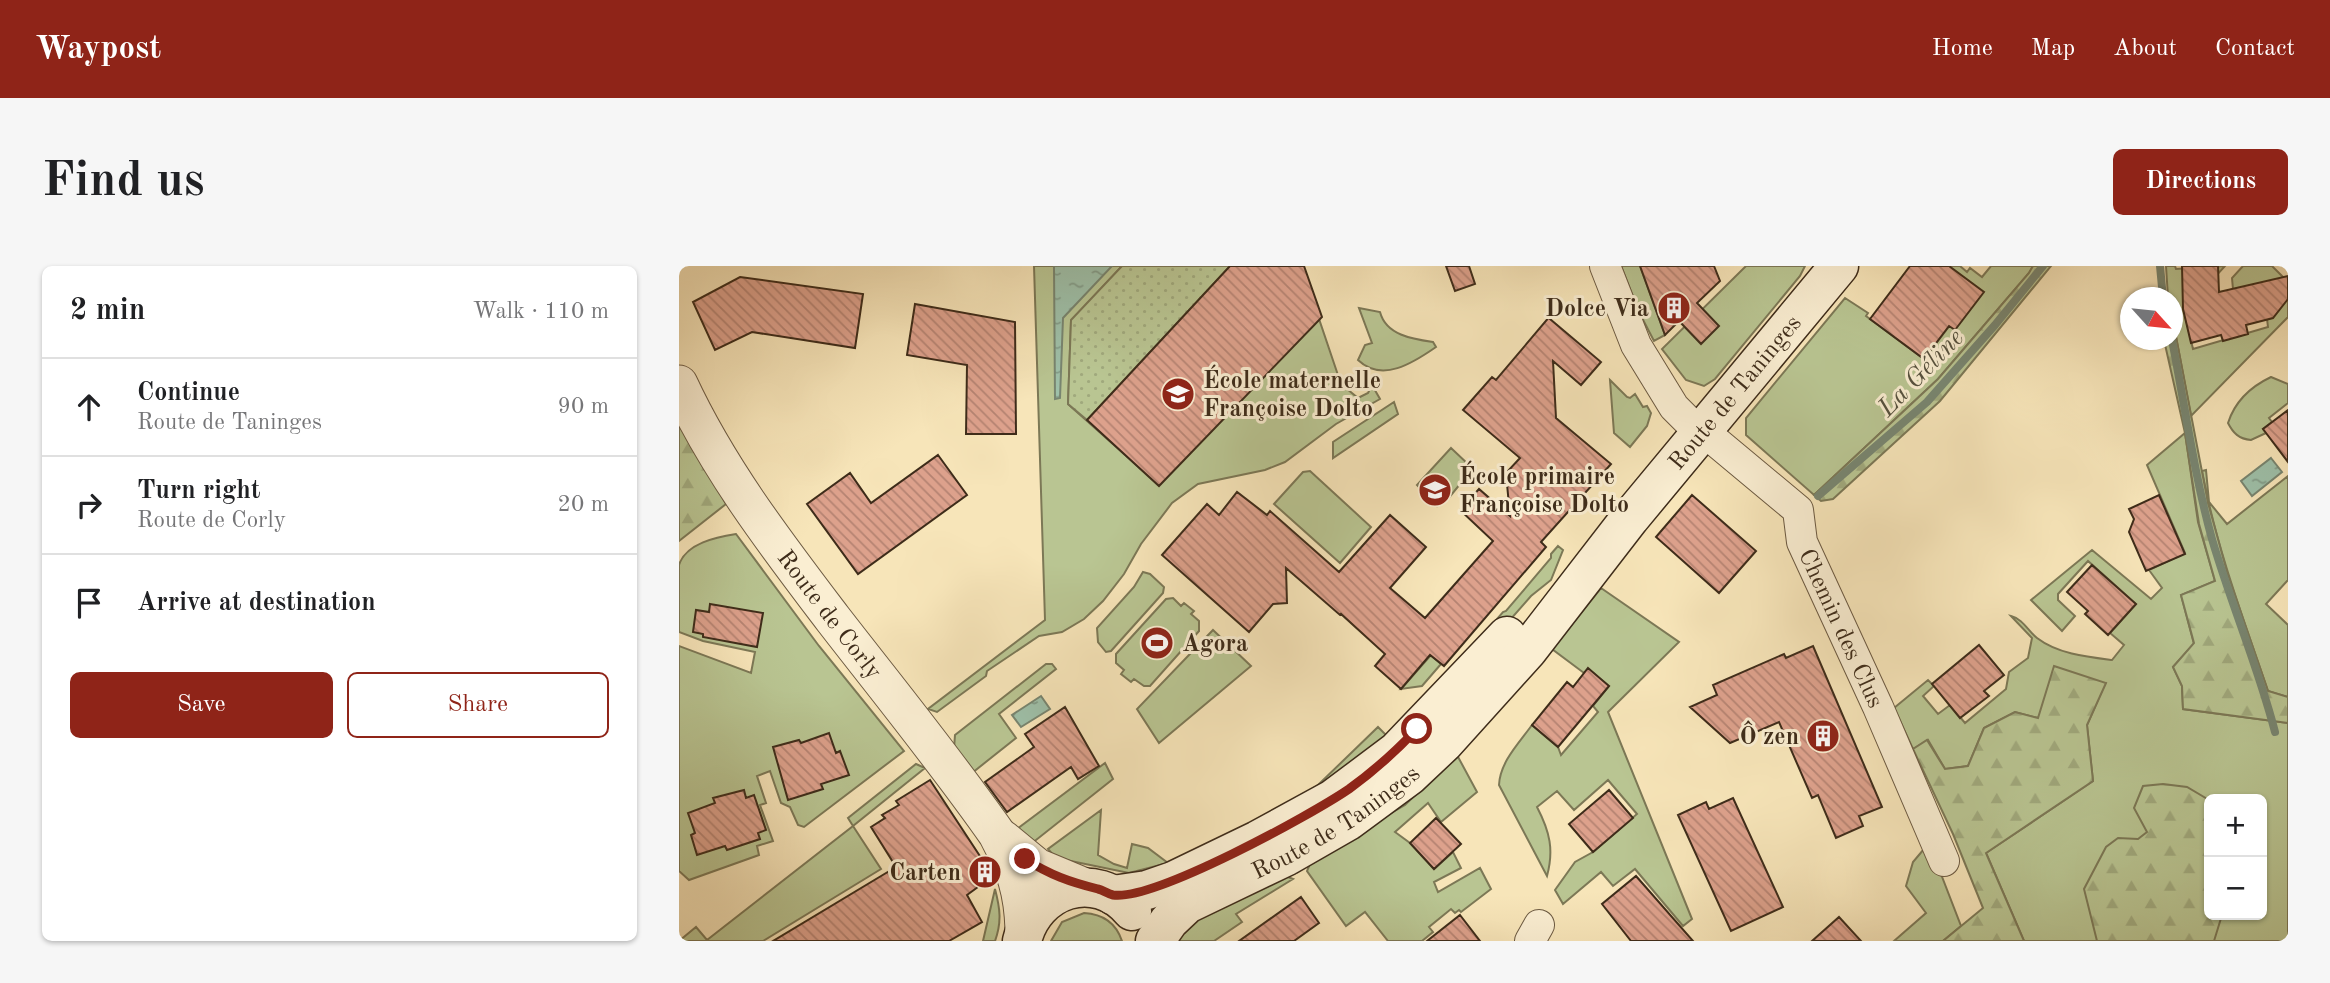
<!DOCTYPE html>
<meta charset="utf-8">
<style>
:root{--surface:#fff;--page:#f6f6f6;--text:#202124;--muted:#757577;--line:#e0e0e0;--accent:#8f2418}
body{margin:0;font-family:"Old Standard TT",serif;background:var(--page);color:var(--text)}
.controls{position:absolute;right:21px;bottom:21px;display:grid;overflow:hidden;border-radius:10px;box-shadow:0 2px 5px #0004}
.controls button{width:63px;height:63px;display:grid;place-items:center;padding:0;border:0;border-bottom:2px solid var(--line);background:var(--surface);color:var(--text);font:35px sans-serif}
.compass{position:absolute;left:1441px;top:21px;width:63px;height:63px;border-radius:50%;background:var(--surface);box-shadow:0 2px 5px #0004;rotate:117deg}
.stop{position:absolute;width:21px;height:21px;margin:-16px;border:5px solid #8f2418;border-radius:50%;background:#fff}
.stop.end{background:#8f2418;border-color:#fff;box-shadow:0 2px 7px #0008}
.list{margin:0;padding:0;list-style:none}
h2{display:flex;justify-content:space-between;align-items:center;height:91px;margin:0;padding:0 28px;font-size:30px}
h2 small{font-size:23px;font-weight:400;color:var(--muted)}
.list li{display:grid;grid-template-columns:46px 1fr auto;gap:21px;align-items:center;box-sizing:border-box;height:98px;padding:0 28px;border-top:2px solid var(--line)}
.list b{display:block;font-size:26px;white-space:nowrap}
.list p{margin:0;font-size:23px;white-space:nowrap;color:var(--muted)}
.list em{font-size:23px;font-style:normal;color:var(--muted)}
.actions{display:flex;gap:14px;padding:21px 28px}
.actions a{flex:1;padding:16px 0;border:2px solid var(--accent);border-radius:10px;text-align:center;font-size:24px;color:var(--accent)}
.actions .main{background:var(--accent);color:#fff}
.icon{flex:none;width:38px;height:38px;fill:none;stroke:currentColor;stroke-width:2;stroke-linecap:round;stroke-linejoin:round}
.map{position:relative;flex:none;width:1609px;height:675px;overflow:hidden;border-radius:10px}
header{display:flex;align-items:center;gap:42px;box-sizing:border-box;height:98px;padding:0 35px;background:var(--accent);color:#fff}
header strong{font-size:33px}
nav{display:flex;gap:38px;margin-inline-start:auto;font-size:24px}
.intro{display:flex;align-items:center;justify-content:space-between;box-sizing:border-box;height:168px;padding:0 42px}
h1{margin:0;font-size:49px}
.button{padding:18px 32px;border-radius:10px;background:var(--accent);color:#fff;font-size:24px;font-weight:700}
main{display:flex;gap:42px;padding:0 42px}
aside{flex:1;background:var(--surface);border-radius:10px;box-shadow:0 2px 5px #0004}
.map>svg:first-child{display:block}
.green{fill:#b9c592;stroke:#7c7856;stroke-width:2;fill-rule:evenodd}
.forest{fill:url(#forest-firs);stroke:#7c7856;stroke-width:2}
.park{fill:url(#park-dots);stroke:#7c7856;stroke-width:2}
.water{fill:url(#water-ripples);stroke:#788570;stroke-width:2}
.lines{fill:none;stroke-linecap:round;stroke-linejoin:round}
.stream{stroke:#788570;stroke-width:8}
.building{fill:url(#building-back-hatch);stroke:#3e2c1a;stroke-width:2}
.minor-casing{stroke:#6c5a42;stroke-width:32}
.tertiary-casing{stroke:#6c5a42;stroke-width:39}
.secondary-casing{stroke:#3e2c1a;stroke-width:41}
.minor{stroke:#faeed2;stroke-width:30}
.tertiary{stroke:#faeed2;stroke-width:37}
.secondary{stroke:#faeed2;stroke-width:38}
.route{stroke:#8f2418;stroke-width:9}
.labels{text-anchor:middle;stroke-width:6;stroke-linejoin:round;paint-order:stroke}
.poi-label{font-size:24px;font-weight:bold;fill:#3e2c1a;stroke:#faeed2;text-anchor:end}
.street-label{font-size:24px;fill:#3e2c1a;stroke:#faeed2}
.water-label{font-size:26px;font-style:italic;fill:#56513e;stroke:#faeed2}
</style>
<header>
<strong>Waypost</strong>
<nav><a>Home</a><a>Map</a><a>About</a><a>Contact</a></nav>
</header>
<div class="intro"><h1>Find us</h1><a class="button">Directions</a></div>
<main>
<aside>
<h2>2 min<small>Walk · 110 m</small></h2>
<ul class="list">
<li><svg class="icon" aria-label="ahead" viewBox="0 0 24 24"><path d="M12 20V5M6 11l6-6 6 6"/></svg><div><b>Continue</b><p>Route de Taninges</p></div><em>90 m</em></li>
<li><svg class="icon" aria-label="right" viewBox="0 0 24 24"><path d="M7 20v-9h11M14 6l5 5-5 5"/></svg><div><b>Turn right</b><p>Route de Corly</p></div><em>20 m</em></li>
<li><svg class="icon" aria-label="arrive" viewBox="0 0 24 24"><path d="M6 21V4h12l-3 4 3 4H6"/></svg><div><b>Arrive at destination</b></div></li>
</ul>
<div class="actions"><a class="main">Save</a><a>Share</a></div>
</aside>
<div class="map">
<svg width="1609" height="675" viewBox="0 0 1609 675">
<defs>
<pattern id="forest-firs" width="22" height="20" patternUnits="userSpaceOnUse" patternTransform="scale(1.75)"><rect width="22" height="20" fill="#b9c592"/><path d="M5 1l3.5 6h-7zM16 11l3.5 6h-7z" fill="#a0a97d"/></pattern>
<pattern id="park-dots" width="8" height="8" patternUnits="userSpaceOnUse" patternTransform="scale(1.75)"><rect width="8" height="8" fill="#b9c592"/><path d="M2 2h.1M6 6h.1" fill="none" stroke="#a0a97d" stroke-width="1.8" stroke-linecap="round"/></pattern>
<pattern id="water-ripples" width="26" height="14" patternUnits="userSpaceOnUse" patternTransform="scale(1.75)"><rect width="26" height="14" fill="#9ec0a9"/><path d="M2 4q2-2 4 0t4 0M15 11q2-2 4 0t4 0" fill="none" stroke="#829c89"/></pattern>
<pattern id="building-back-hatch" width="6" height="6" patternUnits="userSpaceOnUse" patternTransform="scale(1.75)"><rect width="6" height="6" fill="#dda18c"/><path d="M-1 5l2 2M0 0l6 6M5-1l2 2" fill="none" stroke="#b58372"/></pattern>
</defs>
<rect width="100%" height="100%" fill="#f7e5b9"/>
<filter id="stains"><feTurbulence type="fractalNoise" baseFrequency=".00286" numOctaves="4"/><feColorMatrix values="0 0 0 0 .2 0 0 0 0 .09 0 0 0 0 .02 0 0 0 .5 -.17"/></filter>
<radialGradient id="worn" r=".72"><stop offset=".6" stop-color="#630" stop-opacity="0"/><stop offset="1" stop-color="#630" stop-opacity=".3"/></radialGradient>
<path class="green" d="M355,0H443L392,55L389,138L480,219L640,53L662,118L679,132L689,127L693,119L701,133L657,158L606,196L586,204L519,218L493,237L462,278L445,308L424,335L405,353L383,366L360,370L308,405L307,410L258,446L249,443L366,354Z
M942,0H961L986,69L975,75L960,46Z
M1067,0H1126L1121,10L1036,113L1025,120L1007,114L983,83Z
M1270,0H1281L1288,6L1291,2L1303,11L1312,0H1354L1350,7L1259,113L1135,229L1067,169V152L1166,32L1189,47L1187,50L1245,93L1275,54Z
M1487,0H1496L1497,3L1546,0L1525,23L1528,35L1504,41L1514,83L1589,61L1588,53L1554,23L1553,12L1564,0H1593L1609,16V51L1512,150L1494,55L1493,32L1489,31Z
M680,42L701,46C707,69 733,73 754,76L757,81C734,97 703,117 679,94L686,79L693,77Z
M1592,111L1609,118V137L1590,152L1593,156L1584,163L1587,167L1572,174C1560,173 1554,167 1549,157C1556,135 1571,121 1592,111Z
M931,114L948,131L951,132L956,128L964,141L968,140L972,147L968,160L951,181L935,167Z
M715,136L719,148L654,192V176Z
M1506,167L1519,256L1536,315L1502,329L1515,378L1494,401L1503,420L1504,443L1609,457V675H1345L1307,587L1414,515L1408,459L1426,418L1359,452L1336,446L1305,462L1289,500L1266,503L1249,474L1234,483L1215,442L1249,414L1255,420L1244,430L1259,448L1271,439L1286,457L1327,423L1330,406L1349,392L1353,372L1332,350C1344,353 1349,365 1358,372C1379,388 1408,391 1433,394L1445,379L1431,367L1457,338L1409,295L1379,328V334L1396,350L1383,365L1352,334L1413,284L1472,333L1483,322L1470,304L1506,287L1468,199ZM1530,533H1583V649H1530Z
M772,182L790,199L782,208L786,212L769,233L766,231L758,240L738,219Z
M1527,204L1530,236L1548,258L1609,210V314L1587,338L1609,359V431L1589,425C1564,352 1537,280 1523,205Z
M631,205L692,261L661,297L595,238L624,206Z
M57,268L140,380L225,485L125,561L119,559L111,541L102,537L91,505L78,510L87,537L81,539L94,575L78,580L80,589L10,614L0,605V380L72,407L76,386L24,375L0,366C0,353 0,308 0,299C7,277 38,271 57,268Z
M879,280L884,284L872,314L852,330L801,388L783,393L824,346L827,345L872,292V288Z
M464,306L471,308L485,321L484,327L432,385L427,386L419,376L418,362L455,321Z
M922,322L1000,376L929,446L1013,653L1004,660L956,603L934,620L922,606L884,638L876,624L896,596L914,586L958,548L929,514L895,544L878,525L858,541C871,566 875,584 868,610L820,519C821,496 840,477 853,459L879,481L882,489L919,446L914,440L930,420L909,403L905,407L873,383Z
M494,332L502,340L505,337L515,345L512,348L520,355V365L471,420H465L455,413L452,416L442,408L445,404L437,397V388L487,333Z
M534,364L572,400L480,477L458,443Z
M752,389L762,398L743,420L722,423Z
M367,398H373L377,403L320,448L337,472L293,507L275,483L276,469Z
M699,461L710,472L606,543L639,519Z
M778,489L798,526L762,556L749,537L716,566L731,577L755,603L774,586L782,602L755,616L759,626L801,602L812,623L782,646L780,644L776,647L772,643L750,661L754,666L743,675H709L686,646L667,660L628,605L633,593L726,539Z
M426,497L434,513L352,578L338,563Z
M237,498L246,502L174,560L202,603L84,675H0L17,661L28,674L174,560L169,552Z
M422,544L419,589L435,598L448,602L453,578L469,582L489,597L450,607L387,594L375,590L369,583Z
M1250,577L1282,660L1264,675H1215L1247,647L1227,620L1234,596Z
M604,609L614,613L557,648L563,656L535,675H496L514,652Z
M316,623C321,642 323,656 316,675H304Z
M405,647C424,648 437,657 443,675H372L383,656Z"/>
<path class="forest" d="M1354,0H1372L1261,135L1154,233L1142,235L1135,229L1259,113L1350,7Z
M1494,55L1529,237L1548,306L1589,425L1609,431V457L1504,443L1503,420L1494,401L1515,377L1502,329L1536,315L1520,258L1506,167L1485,74H1493Z
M0,150L47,238L0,275Z
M1375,400L1427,417L1408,459L1414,515L1307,587L1345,675H1264L1304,642L1274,568L1234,483L1248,474L1266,503L1289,500L1305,462L1336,446L1359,452Z
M1484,518L1508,521L1530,534V649H1543L1535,675H1418L1405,623L1427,581L1439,572L1459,573L1468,566L1455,542L1464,520Z"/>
<path class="park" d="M443,0H551L408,154L389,138L392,54Z"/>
<path class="water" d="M375,0H433L384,52L381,132L376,133Z
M1592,192L1603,206L1573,230L1562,215Z
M362,430L371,443L342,461L333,449Z"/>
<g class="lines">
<path class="stream" d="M1481,0L1484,32
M1493,74C1506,140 1515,208 1533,273C1552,338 1579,400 1596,466
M1139,230L1248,136L1316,59L1364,0"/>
</g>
<path class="building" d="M551,0H625L643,51L480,220L408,154Z
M767,0H790L796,18L776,25Z
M961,0H1035L1041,15L1018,37L1040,60L1022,78L1000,55L986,69Z
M1231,0H1270L1305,26L1276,64L1270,60L1245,93L1191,53Z
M1503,0H1539L1540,26L1609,10V33L1594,52L1567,59L1569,68L1544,75L1542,69L1512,77L1504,43Z
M61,11L184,28L176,82L73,66L36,84L14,36Z
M236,38L336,56L337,168H287L288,99L228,89Z
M871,50V53L922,96L902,119L874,95L877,152L932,198L862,276L867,281L765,400L751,389L722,423L696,400L706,388L662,348L661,349L607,302L608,337L594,338L570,366L483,289L528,238L540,249L558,226L588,249L591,245L660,306L711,249L747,281L711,322L746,352L814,275L781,244L800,223L831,250L827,207L841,192L784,144L813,111L817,114Z
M1609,144V196L1584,163Z
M259,189L288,229L179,308L128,238L171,207L192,237Z
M1013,229L1077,285L1040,327L977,271Z
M1480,229L1506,288L1467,305L1450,266L1455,253L1450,243Z
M1413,299L1457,338L1429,369L1406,348L1409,345L1388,326Z
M31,338L84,347L78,381L24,371V368L14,366L17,344L30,346Z
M1300,379L1325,409L1305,425L1310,430L1281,452L1253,418Z
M1134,380L1203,541L1180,550L1184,560L1157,572L1139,529L1133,532L1100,456L1051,477L1011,441L1038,429L1034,419L1105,388L1107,392Z
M909,402L930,420L879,481L853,459L888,416L894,421Z
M386,441L420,500L399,513L392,501L328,546L306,516L355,481L346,468Z
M150,467L157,487L161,485L170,509L142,518L144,523L109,534L94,481L120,474L122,477Z
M251,514L314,610L288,629L303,656L270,675H94L217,601L192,561L206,552L203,549L220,539L217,535Z
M65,524L67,532L75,529L87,564L79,567L81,573L48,584L46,580L18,589L12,569L16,567L9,547L36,537L34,532Z
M930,524L954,552L914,586L890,558Z
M1054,532L1104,641L1052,665L999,549L1027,536L1030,543Z
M757,552L782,578L755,603L731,577Z
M957,610L1014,675H952L923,638Z
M622,631L640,657L615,675H560Z
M781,649L801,675H748Z
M1160,651L1182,675H1133Z"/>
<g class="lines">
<defs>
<g id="minor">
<path id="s1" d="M926,0L957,79L995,141L1011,157L1035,174L1119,244L1123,276L1199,441L1265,595"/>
<path d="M851,675L860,659"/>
</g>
<g id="tertiary">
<path id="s2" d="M0,118C40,204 97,278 154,353C209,424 267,495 318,568C336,602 344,626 345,664"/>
<path d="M324,573L358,601L406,621"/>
</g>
<g id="secondary">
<path d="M434,629L468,624L494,615L579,574L654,533L718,485L828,370"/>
<path d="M343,675C355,623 416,601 453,645"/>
<path id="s3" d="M476,675L490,655L508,638L608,590L669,555L730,510L765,477L849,384L951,252L1160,0"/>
</g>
</defs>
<use href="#minor" class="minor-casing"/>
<use href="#tertiary" class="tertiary-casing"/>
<use href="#secondary" class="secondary-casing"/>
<use href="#minor" class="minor"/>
<use href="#tertiary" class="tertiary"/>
<use href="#secondary" class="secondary"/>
</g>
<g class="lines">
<path class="route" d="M346,593C371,609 391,616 419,623C424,624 429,628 434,629C475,635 632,549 670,523C695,505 717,485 738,463"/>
</g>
<defs>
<symbol id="building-disc" viewBox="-11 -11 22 22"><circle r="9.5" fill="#8f2418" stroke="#faeed2"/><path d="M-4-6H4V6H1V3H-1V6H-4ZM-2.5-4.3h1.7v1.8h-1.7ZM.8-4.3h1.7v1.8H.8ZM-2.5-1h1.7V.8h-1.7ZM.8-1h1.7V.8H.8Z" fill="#fff"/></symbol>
<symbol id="school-disc" viewBox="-11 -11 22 22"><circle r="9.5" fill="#8f2418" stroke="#faeed2"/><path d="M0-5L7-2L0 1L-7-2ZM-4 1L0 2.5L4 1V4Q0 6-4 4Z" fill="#fff"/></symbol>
<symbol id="stadium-disc" viewBox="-11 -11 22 22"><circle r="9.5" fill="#8f2418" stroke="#faeed2"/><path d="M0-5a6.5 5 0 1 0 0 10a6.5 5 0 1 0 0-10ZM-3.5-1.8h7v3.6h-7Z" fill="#fff"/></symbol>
</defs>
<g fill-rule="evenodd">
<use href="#building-disc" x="976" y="23" width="38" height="38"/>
<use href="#school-disc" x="480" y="109" width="38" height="38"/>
<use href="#school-disc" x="737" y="205" width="38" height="38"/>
<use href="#stadium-disc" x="459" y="358" width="38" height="38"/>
<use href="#building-disc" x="1125" y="451" width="38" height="38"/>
<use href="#building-disc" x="287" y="587" width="38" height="38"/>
</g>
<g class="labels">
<g class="poi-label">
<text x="970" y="50">Dolce Via</text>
<text x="524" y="122" text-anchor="start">École maternelle<tspan x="524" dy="28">Françoise Dolto</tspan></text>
<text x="780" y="218" text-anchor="start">École primaire<tspan x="780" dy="28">Françoise Dolto</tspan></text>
<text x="503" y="385" text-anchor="start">Agora</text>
<text x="1120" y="478">Ô zen</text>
<text x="282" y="614">Carten</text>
</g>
<g class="street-label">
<text dy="8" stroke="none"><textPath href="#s3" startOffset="810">Route de Taninges</textPath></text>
<text dy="8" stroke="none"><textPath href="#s2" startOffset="276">Route de Corly</textPath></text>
<text dy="8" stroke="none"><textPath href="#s1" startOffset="446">Chemin des Clus</textPath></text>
<text dy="8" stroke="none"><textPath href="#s3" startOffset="219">Route de Taninges</textPath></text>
</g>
<g class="water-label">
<text transform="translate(1241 106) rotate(-46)" y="9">La Géline</text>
</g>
</g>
<rect width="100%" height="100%" filter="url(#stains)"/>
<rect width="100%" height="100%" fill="url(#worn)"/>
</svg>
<div class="controls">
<button>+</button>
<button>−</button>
</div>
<svg class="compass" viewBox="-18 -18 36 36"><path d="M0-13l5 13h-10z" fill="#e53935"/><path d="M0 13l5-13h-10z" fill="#757577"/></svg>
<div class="stop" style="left:738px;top:463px"></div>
<div class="stop end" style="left:346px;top:593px"></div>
</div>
</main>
